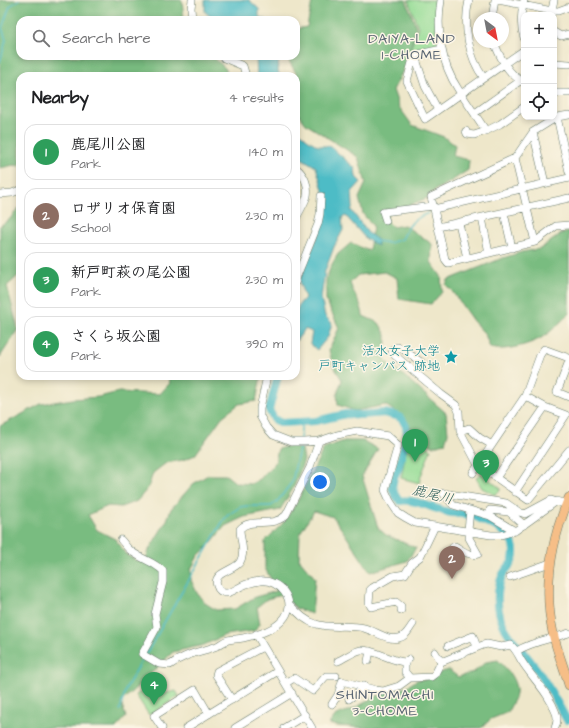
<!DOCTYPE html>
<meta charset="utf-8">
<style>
:root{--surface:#fff;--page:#f6f6f6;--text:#202124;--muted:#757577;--line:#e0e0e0;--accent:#0b8043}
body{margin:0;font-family:"Architects Daughter","Klee One",sans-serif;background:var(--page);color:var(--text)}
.controls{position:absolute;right:12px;top:12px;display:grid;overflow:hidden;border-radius:8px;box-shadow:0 2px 6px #0003}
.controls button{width:36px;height:36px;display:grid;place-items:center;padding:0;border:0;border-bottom:1px solid var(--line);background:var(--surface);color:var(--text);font:20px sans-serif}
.compass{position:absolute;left:473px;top:12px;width:36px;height:36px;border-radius:50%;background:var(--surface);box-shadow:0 2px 6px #0003;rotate:148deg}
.you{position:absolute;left:320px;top:482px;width:14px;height:14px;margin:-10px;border:3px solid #fff;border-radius:50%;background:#1a73e8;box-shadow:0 0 0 6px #1a73e833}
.badge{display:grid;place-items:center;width:26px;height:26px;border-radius:50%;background:var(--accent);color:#fff;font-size:13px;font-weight:700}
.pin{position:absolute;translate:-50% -33px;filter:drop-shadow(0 1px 2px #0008)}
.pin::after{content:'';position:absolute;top:21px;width:14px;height:12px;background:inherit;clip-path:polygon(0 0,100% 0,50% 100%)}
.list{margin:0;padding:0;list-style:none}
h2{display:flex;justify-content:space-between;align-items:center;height:52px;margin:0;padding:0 16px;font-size:17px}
h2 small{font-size:13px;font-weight:400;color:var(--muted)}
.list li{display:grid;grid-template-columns:26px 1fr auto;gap:12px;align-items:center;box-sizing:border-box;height:56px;margin:0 8px 8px;padding:0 8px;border:1px solid var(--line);border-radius:12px}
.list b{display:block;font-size:15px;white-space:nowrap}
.list p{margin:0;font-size:13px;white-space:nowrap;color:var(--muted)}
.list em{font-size:13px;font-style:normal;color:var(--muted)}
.icon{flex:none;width:22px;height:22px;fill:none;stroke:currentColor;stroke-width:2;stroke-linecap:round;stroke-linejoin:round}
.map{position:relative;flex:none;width:569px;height:728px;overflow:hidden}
.search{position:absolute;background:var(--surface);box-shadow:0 2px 6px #0003;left:16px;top:16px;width:284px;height:44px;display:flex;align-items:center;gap:10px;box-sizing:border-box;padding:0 14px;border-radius:12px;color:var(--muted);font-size:15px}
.panel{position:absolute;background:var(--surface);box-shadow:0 2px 6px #0003;left:16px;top:72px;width:284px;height:308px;border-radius:12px}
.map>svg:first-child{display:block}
.green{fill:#97dd97;stroke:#5b8d66}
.forest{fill:#79bc80;stroke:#4c7c5a}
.water{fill:#4ebcc6;stroke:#367c7d}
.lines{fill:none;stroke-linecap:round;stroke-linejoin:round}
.stream{stroke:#4ebcc6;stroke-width:1.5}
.river{stroke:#4ebcc6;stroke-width:8}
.minor-casing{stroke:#677868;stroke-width:8}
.major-casing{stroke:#677868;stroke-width:10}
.minor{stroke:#fff;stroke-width:7}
.major{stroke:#f6be87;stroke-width:9}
.labels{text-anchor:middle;stroke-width:3;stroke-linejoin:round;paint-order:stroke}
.culture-label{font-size:13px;fill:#0d838f;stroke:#fcf5e5;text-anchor:end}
.neighbourhood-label{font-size:14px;letter-spacing:1px;fill:#596573;stroke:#fcf5e5}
.water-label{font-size:14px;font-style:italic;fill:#2b5d58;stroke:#fcf5e5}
</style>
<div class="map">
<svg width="569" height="728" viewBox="0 0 569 728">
<rect width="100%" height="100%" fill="#fcf5e5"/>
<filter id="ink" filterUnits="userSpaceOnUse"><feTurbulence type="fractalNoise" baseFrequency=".025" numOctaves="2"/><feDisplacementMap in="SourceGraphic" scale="8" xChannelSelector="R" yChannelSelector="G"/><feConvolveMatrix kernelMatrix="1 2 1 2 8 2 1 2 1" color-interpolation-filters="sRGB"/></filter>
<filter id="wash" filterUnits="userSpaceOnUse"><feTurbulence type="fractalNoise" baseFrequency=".012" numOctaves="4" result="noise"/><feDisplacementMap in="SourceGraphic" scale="16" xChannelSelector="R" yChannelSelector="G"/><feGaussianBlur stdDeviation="0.9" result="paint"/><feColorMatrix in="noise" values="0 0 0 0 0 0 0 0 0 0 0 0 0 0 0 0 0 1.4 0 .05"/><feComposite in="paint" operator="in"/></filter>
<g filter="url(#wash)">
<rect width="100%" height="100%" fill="#eee7ca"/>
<path class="green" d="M408,0H438L436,17L438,46L409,53L418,27Z
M410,432L431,449L421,476L419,483L401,478Z
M481,473L501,489L495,495L482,488L476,478Z
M176,691L179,696L149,715L136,695L141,692L163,694Z"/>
<path class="forest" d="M0,0H182L184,20H20V56H212L225,68L229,76H20V166L14,165L0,168Z
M307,0H406L416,27L406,65L393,90L399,107L412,125L444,137L455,145L453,156L469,160L468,170L450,182L435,190L427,198L387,214V221L393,227L404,225L432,244L431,262L441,276L442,292L431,304L399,299L397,278L385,272L358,275L350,283C354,295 362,304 363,316L379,323L386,335L385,361L402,374L446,413L448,433L445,443L433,446L425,442L413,431L404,417L385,405L355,411L338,405L337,394L342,380L333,365L329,350L339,328L326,300V280L331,266L338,254L351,243L369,251L373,226L363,214L359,198L366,183L358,157L306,124L296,111V90L299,78L286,56H296V29L307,27L312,2Z
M20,206V274L7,286L18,329L0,357V226L10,219Z
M569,231V313C563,320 549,334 541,338C529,345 503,352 490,348L485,334L473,321L452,291L446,285L448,280L503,258L522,252L540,249L561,234Z
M168,376H261L256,401L239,404L222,417L195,455L183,460L166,463L153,473L148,488L137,501L121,507L108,506L88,515L97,530L115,539L128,556L138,561L146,559L149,550L167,520L171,509L193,484L208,475H226L236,483L251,484L260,479L275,463L278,449L292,445L302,448L304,460L294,487L280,510L244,517L225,526L211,543L198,556L191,569V580L197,593L205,603L216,610L235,609L255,597L277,591L265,568V541L283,523L297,502L324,448L344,441H363L378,449L362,476L378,528L386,535L416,548L407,561L370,572L345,534L333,517L314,511L300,533L299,559L315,578L312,614L297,609L281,595L267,599L257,607L260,624L254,631L225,635L204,645L173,652L121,702L126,717L116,728H0V426L41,404L73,399L99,397L119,392L160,394L170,383Z
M498,660C506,668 518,681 516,694C515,700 510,706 508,712L491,719L481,728H371L338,726L329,724L336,715L353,709L377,696L406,687L417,680L432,678L441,672L449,670L458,677L474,672L486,662Z"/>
<path class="water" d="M205,0H249L259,9V17L266,20H215L205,12Z
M256,56H279L278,72L281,76H257Z
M296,128L307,139L318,146H330L355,168L356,177L361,182L352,192L353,206L351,210L368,233L378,240V246L366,239L346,216L342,217L343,230L334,247L325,271L321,298L325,316L332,323L328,337L317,350L310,344L312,332L305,329L296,341C296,327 292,308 305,298L299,281L325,218V196L316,167L303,159L296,157Z"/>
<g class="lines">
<path class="stream" d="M0,62L6,40L2,28L10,6L19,0
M377,241L389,243L402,239C410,223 412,220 428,213
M300,440L302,422
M146,654L223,521L228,515L240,507L247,506H271L277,502L292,482L300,444
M120,710L126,688L144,657"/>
<path class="river" d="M278,376L269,410L274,419L281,423L316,421L346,414L361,415L384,413L397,416L402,419L406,426L407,434L398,469L394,477L392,487L395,495L400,501C415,498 437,511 453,513C460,514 467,514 474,516C479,518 483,521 488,523C503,530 518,539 513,559C512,564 506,569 503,574C496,589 496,609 503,624C509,639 523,650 532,663C546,680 556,701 567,720"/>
</g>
</g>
<g filter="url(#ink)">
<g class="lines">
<defs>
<path id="minor" d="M441,0C436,30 441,63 458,89C467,103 477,117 486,131L500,124L524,107
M469,0C463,25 468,57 484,78
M498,0L552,11H558L569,7
M524,0C521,12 520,26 524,38
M551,15L554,0
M492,18L495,0
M192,20L191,8L192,0
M554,32L561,36L569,34
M494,42C500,57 508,75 524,82
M442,49L414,55L407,81L425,119L524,50
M223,56L224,58L243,66L246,76
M415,56L425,86L438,110
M554,63L569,64
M554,93H569
M475,113L520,81
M557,117L569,172
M466,131L467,134L474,135L486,131
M533,132L545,183
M296,168C304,174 309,185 307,196C305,203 299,212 296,219
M569,178L434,209L445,259L448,263L535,242L556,226L569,225
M0,194L12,193L20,190
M434,209L431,197L515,158
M504,213L512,248
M482,218L489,253
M386,221L383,212L433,206
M459,223L467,258
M438,227L569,198
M535,242L515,158L533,132L557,117L569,115
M296,281L297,276L318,224L320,214L321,196
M569,361L557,392L569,397
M428,367L401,348L397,347L393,349L392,353L441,394L456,405L459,412L460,431L478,465L528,500L569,450
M267,376L260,408V416L266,427L273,435L291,442H305L319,441L337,435L357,431L388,436L398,445L385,490L390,501L398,513L406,518L415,523L491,535H501L515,531L557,501L561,503L569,501
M460,431L469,428L480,438L492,445
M473,473L525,396L540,355L544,349L569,358
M496,478L545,407
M515,492L566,415L545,407L525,396
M490,510L509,512L524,525
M468,530L470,510
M515,531L490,516L453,505L443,493L506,503L519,512L525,514L551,500L554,501
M121,540C124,543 126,547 130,550C140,559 153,561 163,571V582L155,614L157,627L142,654L159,664L170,665C184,654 201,652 217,646C221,644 224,641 228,640C232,639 238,639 243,638C258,635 276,630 285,617C297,600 279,579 260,581C254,582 248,583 242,586C237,588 232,593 226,593C222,593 218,590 217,586C212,572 234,571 240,562C246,552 240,540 240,529C250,517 274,528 286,515L310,467L319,441
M448,556L453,547L455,546C462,550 470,557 478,554L469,538L470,531
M510,577L550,563
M289,604C297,612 305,621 316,624C332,629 348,624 364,628C376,631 387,641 399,638C406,637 409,629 413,624
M401,610V606L396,602L371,607L369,603L370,590L372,588L393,576L405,574L412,563L420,557L435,526
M256,634L312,728
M448,646L473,636L477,647
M517,651C533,641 552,639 569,633
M435,652L440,660L443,661
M409,659L405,662V672L410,678
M338,661C345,658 354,651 361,650C374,649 391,661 405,662
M368,661L370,651
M286,683L294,678L313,691L326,676H336
M349,699L361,690L364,686
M232,700L216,675L217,671L263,647
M332,704L338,695L342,681L376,690L383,691L399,686L410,678L431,677L435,674L441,662L483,645L487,644L501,647L511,645C516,650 518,654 521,660C532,678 549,693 556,713C558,718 557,723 555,728
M162,728L154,716L195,690L209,714
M186,728L278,671
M235,728L292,693
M284,728L305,715"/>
<path id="major" d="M569,498C551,541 543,587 553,633C557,651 564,668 569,685"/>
</defs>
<use href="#minor" class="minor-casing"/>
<use href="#major" class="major-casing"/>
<use href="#minor" class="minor"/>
<use href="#major" class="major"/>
</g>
</g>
<defs>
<symbol id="sight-bare" viewBox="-9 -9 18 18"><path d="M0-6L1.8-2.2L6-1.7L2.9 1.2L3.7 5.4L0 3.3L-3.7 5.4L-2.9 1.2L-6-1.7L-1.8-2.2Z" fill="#0f9aa8" stroke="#fcf5e5" stroke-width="2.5" paint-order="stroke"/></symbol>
</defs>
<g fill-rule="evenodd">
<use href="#sight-bare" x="441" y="347" width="20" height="20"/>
</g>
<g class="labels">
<g class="culture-label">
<text x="440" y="355">活水女子大学<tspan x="440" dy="15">戸町キャンパス 跡地</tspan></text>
</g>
<g class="neighbourhood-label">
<text x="412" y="43">DAIYA-LAND<tspan x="412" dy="16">1-CHOME</tspan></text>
<text x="385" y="699">SHINTOMACHI<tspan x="385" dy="16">3-CHOME</tspan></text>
</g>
<g class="water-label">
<text transform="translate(433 494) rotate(14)" y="5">鹿尾川</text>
</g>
</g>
</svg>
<div class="controls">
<button>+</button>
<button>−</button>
<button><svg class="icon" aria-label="locate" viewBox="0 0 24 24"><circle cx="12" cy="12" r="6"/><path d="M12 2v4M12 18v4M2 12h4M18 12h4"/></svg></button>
</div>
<svg class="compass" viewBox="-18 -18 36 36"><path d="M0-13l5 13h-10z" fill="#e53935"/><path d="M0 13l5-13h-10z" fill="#757577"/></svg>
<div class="you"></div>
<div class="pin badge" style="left:415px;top:462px;background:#2e9e5b">1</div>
<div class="pin badge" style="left:452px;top:579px;background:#8d6e63">2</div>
<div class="pin badge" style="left:486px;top:483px;background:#2e9e5b">3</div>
<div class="pin badge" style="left:154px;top:705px;background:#2e9e5b">4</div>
<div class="search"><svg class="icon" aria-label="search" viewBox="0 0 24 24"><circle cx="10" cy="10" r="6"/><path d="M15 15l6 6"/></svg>Search here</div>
<section class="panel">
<h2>Nearby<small>4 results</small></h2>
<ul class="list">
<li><span class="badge" style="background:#2e9e5b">1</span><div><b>鹿尾川公園</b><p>Park</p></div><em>140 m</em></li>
<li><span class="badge" style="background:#8d6e63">2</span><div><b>ロザリオ保育園</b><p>School</p></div><em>230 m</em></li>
<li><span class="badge" style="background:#2e9e5b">3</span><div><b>新戸町萩の尾公園</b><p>Park</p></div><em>230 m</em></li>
<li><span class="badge" style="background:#2e9e5b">4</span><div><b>さくら坂公園</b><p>Park</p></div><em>390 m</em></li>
</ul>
</section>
</div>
